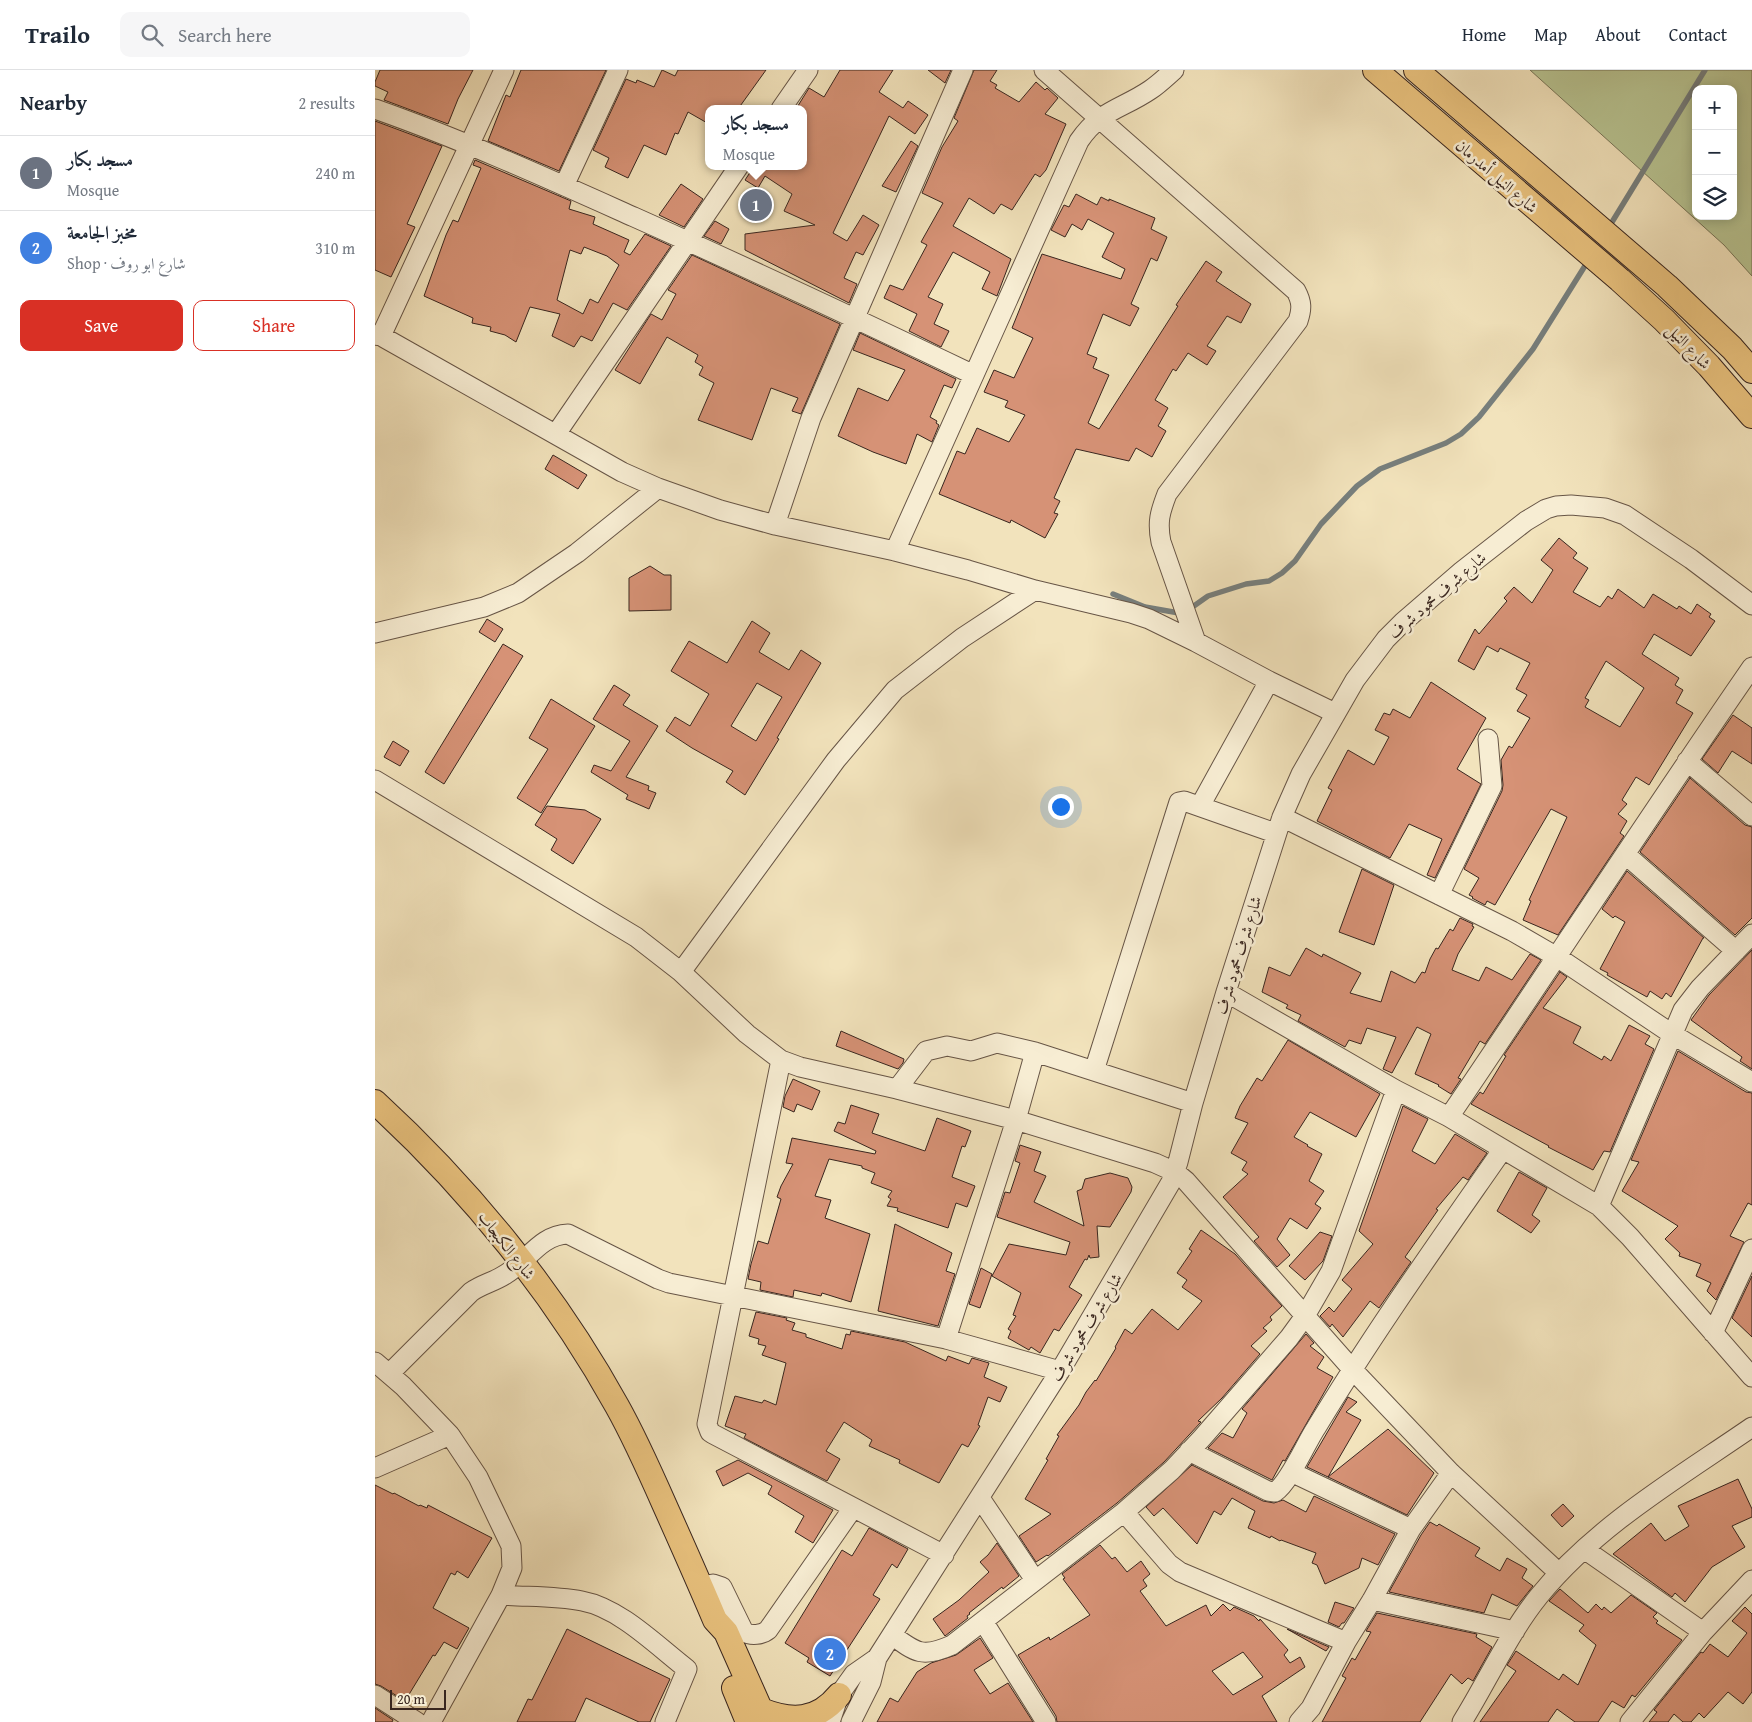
<!DOCTYPE html>
<meta charset="utf-8">
<style>
:root{--surface:#fff;--page:#f6f6f7;--text:#1f2937;--muted:#747a83;--line:#e0e1e3;--accent:#d93025}
body{margin:0;font-family:"Gentium Book Plus",Amiri,serif;background:var(--page);color:var(--text)}
.controls{position:absolute;right:15px;top:15px;display:grid;overflow:hidden;border-radius:10px;box-shadow:0 2px 12px #0003}
.controls button{width:45px;height:45px;display:grid;place-items:center;padding:0;border:0;border-bottom:1px solid var(--line);background:var(--surface);color:var(--text);font:25px sans-serif}
.scale{position:absolute;left:15px;bottom:12px;width:56px;box-sizing:border-box;padding-left:5px;border:2px solid #39261f;border-top:0;font-size:14px;line-height:18px;white-space:nowrap;color:#39261f;-webkit-text-stroke:4px #f7edd3;paint-order:stroke}
.you{position:absolute;left:685px;top:736px;width:18px;height:18px;margin:-12px;border:4px solid #fff;border-radius:50%;background:#1a73e8;box-shadow:0 0 0 8px #1a73e833}
.badge{display:grid;place-items:center;width:32px;height:32px;border-radius:50%;background:var(--accent);color:#fff;font-size:16px;font-weight:700}
.pin{position:absolute;translate:-50% -50%;border:2px solid #fff;box-shadow:0 1px 5px #0006}
.popup{position:absolute;left:330px;top:35px;width:102px;height:65px;box-sizing:border-box;display:grid;place-content:center;border-radius:10px;background:var(--surface);filter:drop-shadow(0 1px 4px #0005);font-size:16px;white-space:nowrap;color:var(--muted)}
.popup b{font-size:19px;color:var(--text)}
.popup::after{content:'';position:absolute;left:50%;top:100%;margin-left:-10px;border:10px solid transparent;border-top-color:var(--surface)}
.list{margin:0;padding:0;list-style:none}
h2{display:flex;justify-content:space-between;align-items:center;height:65px;margin:0;padding:0 20px;font-size:21px}
h2 small{font-size:16px;font-weight:400;color:var(--muted)}
.list li{display:grid;grid-template-columns:32px 1fr auto;gap:15px;align-items:center;box-sizing:border-box;height:75px;padding:0 20px;border-top:1px solid var(--line)}
.list b{display:block;font-size:19px;white-space:nowrap}
.list p{margin:0;font-size:16px;white-space:nowrap;color:var(--muted)}
.list em{font-size:16px;font-style:normal;color:var(--muted)}
.actions{display:flex;gap:10px;padding:15px 20px}
.actions a{flex:1;padding:11px 0;border:1px solid var(--accent);border-radius:10px;text-align:center;font-size:18px;color:var(--accent)}
.actions .main{background:var(--accent);color:#fff}
.icon{flex:none;width:28px;height:28px;fill:none;stroke:currentColor;stroke-width:2;stroke-linecap:round;stroke-linejoin:round}
.map{position:relative;flex:none;width:1377px;height:1652px;overflow:hidden}
header{display:flex;align-items:center;gap:30px;box-sizing:border-box;height:70px;padding:0 25px;background:var(--surface);border-bottom:1px solid var(--line)}
header strong{font-size:24px}
nav{display:flex;gap:28px;margin-inline-start:auto;font-size:18px}
.search{width:350px;height:45px;background:var(--page);display:flex;align-items:center;gap:12px;box-sizing:border-box;padding:0 18px;border-radius:10px;color:var(--muted);font-size:19px}
main{display:flex}
aside{flex:1;background:var(--surface)}
.map>svg:first-child{display:block}
.green{fill:#b8c492;stroke:#787558;fill-rule:evenodd}
.lines{fill:none;stroke-linecap:round;stroke-linejoin:round}
.stream{stroke:#777f7d;stroke-width:5.5}
.building{fill:#d69276;stroke:#39261f;fill-rule:evenodd}
.minor-casing{stroke:#675546;stroke-width:21}
.major-casing{stroke:#39261f;stroke-width:26}
.minor{stroke:#f7edd3;stroke-width:19}
.major{stroke:#e9c27e;stroke-width:24}
.labels{text-anchor:middle;stroke-width:5;stroke-linejoin:round;paint-order:stroke}
.street-label{font-size:16px;fill:#39261f;stroke:#f7edd3}
</style>
<header>
<strong>Trailo</strong>
<div class="search"><svg class="icon" aria-label="search" viewBox="0 0 24 24"><circle cx="10" cy="10" r="6"/><path d="M15 15l6 6"/></svg>Search here</div>
<nav><a>Home</a><a>Map</a><a>About</a><a>Contact</a></nav>
</header>
<main>
<aside>
<h2>Nearby<small>2 results</small></h2>
<ul class="list">
<li><span class="badge" style="background:#6b7280">1</span><div><b>مسجد بكار</b><p>Mosque</p></div><em>240 m</em></li>
<li><span class="badge" style="background:#3f7fe0">2</span><div><b>مخبز الجامعة</b><p>Shop · شارع ابو روف</p></div><em>310 m</em></li>
</ul>
<div class="actions"><a class="main">Save</a><a>Share</a></div>
</aside>
<div class="map">
<svg width="1377" height="1652" viewBox="0 0 1377 1652">
<rect width="100%" height="100%" fill="#f2e3bc"/>
<filter id="stains"><feTurbulence type="fractalNoise" baseFrequency=".004" numOctaves="4"/><feColorMatrix values="0 0 0 0 .2 0 0 0 0 .09 0 0 0 0 .02 0 0 0 .5 -.17"/></filter>
<radialGradient id="worn" r=".72"><stop offset=".6" stop-color="#630" stop-opacity="0"/><stop offset="1" stop-color="#630" stop-opacity=".3"/></radialGradient>
<path class="green" d="M1155,0H1377V206L1349,175ZM1321,19H1358V146H1321Z"/>
<g class="lines">
<path class="stream" d="M1234,157L1330,0
M738,524L770,537L804,543
M816,538L833,526L871,514L894,511L907,503L920,491L946,454L982,416L1005,399L1071,373L1086,364L1104,347L1158,279L1213,191"/>
</g>
<path class="building" d="M5,0H98L83,29L73,54L9,30L13,22L0,16V12Z
M146,0H231L184,101L113,71L131,25L135,27Z
M287,0L300,6L303,0H391L363,39H334V54L313,42L303,64L300,63L291,85L269,75L253,108L230,97L234,88L218,80L251,9L261,13L262,10L279,17Z
M465,0H518L504,22L528,38L533,31L553,45L540,64L514,46L458,163L472,171L488,145L504,155L488,185L481,182L469,208L482,214L474,233L370,180V164L440,155L409,141L417,124L390,106L383,118L370,110L378,98L375,96H428V39H421L434,18L449,27Z
M553,0H576L570,13Z
M599,0H622L615,11L622,15L620,18L644,32L661,12L670,20L672,18L683,28L670,44L691,54L671,100L665,107L660,104L637,140L626,134L619,144L594,128L578,156L636,189L622,226L607,219L615,202L578,182L553,227L568,234L559,254L574,261L566,277L534,261L542,244L509,228L515,215L528,220L552,175L546,172L568,133L547,123L567,77L583,51L579,48Z
M0,51L67,76L32,154L40,157L16,207L0,200Z
M536,71L543,76L521,122L507,116Z
M100,90L196,131L194,139L220,147L218,154L254,170L249,182L255,185L270,164L296,176L252,240L238,233L217,271L206,266L199,277L177,266L185,244L155,237L141,272L130,265L115,261L116,257L97,253L98,248L49,226L71,165L78,150L83,152L106,98L98,95ZM209,177L232,186L244,195L223,233L215,229L208,244L182,230L195,180L206,184Z
M306,114L328,129L309,157L284,145Z
M701,124L722,135L726,127L734,131V129L780,148L776,159L792,167L782,191L776,188L756,234L764,238L755,256L728,244L712,284L722,288L718,298L734,305L713,353L724,359L803,236L801,235L831,191L847,202L841,211L876,234L866,253L852,246L832,276L841,281L832,295L813,283L801,301L798,299L780,330L793,338L783,356L791,361L777,387L761,378L754,391L701,379L679,428L685,431L679,443L683,444L670,468L636,450L635,453L564,424L582,381L590,384L602,358L634,372L650,345L630,337L633,331L609,322L619,300L639,308L658,268L637,258L667,184L746,209L750,199L727,187L739,163L713,149L707,160L697,154L690,167L676,160L689,135L694,137Z
M340,151L354,159L346,174L329,166Z
M317,185L465,254L426,344L417,341L423,328L396,318L377,370L323,350L339,313L324,305L328,297L320,292L323,285L292,267L265,314L240,300L276,244L287,250L301,224L293,220Z
M485,263L581,309L577,318L569,315L555,347L562,351L561,353L564,355L557,372L542,364L531,394L498,382L463,366L483,318L513,331L530,300L478,280Z
M178,385L212,405L203,419L170,399Z
M1184,468L1202,483L1198,488L1213,498L1198,522L1225,537L1233,526L1237,529L1243,519L1269,538L1278,524L1302,539L1304,536L1316,544L1322,534L1336,544L1334,547L1340,551L1316,586L1279,564L1267,584L1304,608L1300,615L1308,620L1301,633L1318,643L1274,715L1261,707L1247,730L1252,734L1243,744L1252,751L1245,763L1249,766L1183,865L1148,850L1156,831L1154,830L1192,747L1176,739L1120,835L1112,831L1110,835L1097,828L1098,827L1094,825L1104,808L1089,799L1127,721L1128,715L1126,690L1134,676L1137,678L1155,648L1142,641L1152,625L1141,619L1155,593L1125,578L1123,582L1112,576L1099,600L1083,591L1100,559L1104,564L1132,531L1129,528L1139,517L1157,533L1178,500L1166,490ZM1231,591L1269,618L1245,657L1210,637L1214,630L1210,628Z
M275,496L289,505H296V540L254,541V508Z
M112,549L128,559L120,572L104,562Z
M377,551L395,563L384,582L414,600L426,580L446,593L402,668L404,669L370,725L351,712L358,701L317,678L291,661L300,647L315,656L334,624L296,601L314,571L352,593ZM382,613L407,627L381,671L356,656Z
M128,574L148,586L69,714L50,702Z
M1056,612L1111,648L1082,699L1106,714L1060,808L1052,805L1067,769L1034,754L1015,788L942,751L957,720L953,718L973,680L999,695L1014,667L1000,660L1009,643L1015,645L1018,639L1035,648Z
M239,615L255,625L248,635L283,656L251,707L274,716L273,720L281,723L274,739L251,729L253,725L216,702L219,695L236,701L255,671L218,649Z
M176,629L220,656L166,743L142,728L173,679L154,668Z
M1358,645L1377,658V694L1357,681L1343,703L1327,689Z
M18,671L34,681L25,696L9,687Z
M1315,708L1370,755L1377,757V848L1360,865L1265,782Z
M172,736L210,740L226,749L198,794L176,780L182,769L160,755Z
M987,799L1019,815L999,875L964,862Z
M1252,801L1329,868H1328L1296,927L1291,923L1287,929L1275,921L1272,927L1232,905L1233,903L1225,899L1250,852L1240,846L1238,848L1227,839Z
M1085,848L1098,854L1097,856L1099,857L1083,884L1077,900L1104,911L1111,897L1137,910L1155,884L1166,890L1110,974L1105,971L1083,1008L1086,1009L1076,1024L1063,1016L1064,1015L1040,1004L1056,964L1042,957L1017,1003L1008,999L1021,967L992,958L986,974L974,970L970,977L923,951L926,945L911,938L913,935L887,922L894,897L915,906L931,878L947,887L948,884L986,903L975,923L1006,932L1016,901L1040,913L1047,902L1050,903L1055,889L1061,878L1063,879L1075,859L1078,861Z
M1377,880V999L1365,991L1367,987L1316,950L1334,925Z
M1185,902L1192,907L1168,938L1206,957L1198,973L1227,990L1229,986L1236,991L1254,955L1275,966L1270,974L1279,979L1235,1082L1229,1081L1218,1100L1173,1077L1174,1076L1096,1034L1105,1022L1108,1024L1131,986L1129,985Z
M466,961L529,989L528,993L523,999L461,976Z
M913,970L1005,1024L981,1067L935,1042L919,1067L933,1075L932,1076L947,1084L934,1111L949,1121L940,1134L946,1138L932,1159L915,1148L902,1169L915,1185L902,1197L879,1171L884,1167L848,1127L873,1104L867,1100L872,1092L856,1083L873,1053L860,1048L865,1036L882,1008L887,1011Z
M1303,981L1371,1022L1377,1023V1135L1373,1133L1355,1166L1369,1172L1341,1230L1332,1221L1336,1213L1321,1206L1326,1194L1304,1186L1305,1183L1290,1169L1303,1156L1247,1121L1264,1092L1256,1090Z
M418,1009L445,1021L437,1040L422,1034L419,1042L408,1037L410,1026Z
M476,1035L504,1044L497,1063L550,1081L562,1048L596,1061L590,1077L587,1076L577,1107L600,1116L592,1137L581,1133L573,1158L522,1141L523,1138L512,1136L516,1129L513,1127L517,1121L496,1113L500,1103L487,1098V1096L454,1089L440,1126L456,1130L450,1148L495,1164L476,1232L447,1223L446,1226L419,1220L418,1227L385,1220L386,1212L373,1209L376,1194L383,1171L393,1174L406,1129L402,1127L406,1116L418,1094L411,1093L417,1068L500,1084L501,1081L459,1061L463,1052L470,1054Z
M1028,1036L1053,1049L1037,1081L1060,1094L1080,1064L1112,1083L1093,1110L1088,1107L1061,1139L1063,1140L1030,1187L1036,1192L1004,1238L995,1231L968,1267L957,1254L955,1257L945,1246L954,1237L959,1242L977,1219L967,1210L998,1174L984,1161Z
M645,1075L666,1082L659,1101L671,1106L659,1132L709,1156L702,1121L707,1119L710,1109L735,1103L753,1108L757,1117L756,1122L735,1157L722,1156L724,1187L715,1188L714,1185L712,1190L710,1189L694,1217L707,1225L684,1261L679,1259L665,1283L656,1277L654,1280L633,1268L636,1261L633,1259L641,1246L638,1245L646,1223L617,1206L634,1174L691,1185L695,1172L622,1147L630,1122L635,1123L645,1093L640,1091Z
M1144,1102L1172,1118L1157,1145L1165,1151L1156,1163L1122,1141Z
M520,1154L577,1183L571,1201L580,1204L563,1256L503,1241Z
M826,1160L860,1184L907,1236L895,1247L897,1250L888,1258L892,1261L876,1276L885,1284L847,1328L823,1351L826,1352L789,1392L742,1433L673,1486L672,1485L661,1492L644,1466L676,1444L650,1429L673,1390L671,1389L684,1366L682,1365L704,1335L711,1322L720,1310L721,1311L741,1278L740,1277L750,1259L757,1264L777,1239L803,1260L827,1231L807,1217L812,1210L802,1203L817,1181L814,1179Z
M945,1162L957,1166L948,1191L930,1210L914,1196Z
M606,1198L617,1204L605,1238L594,1234Z
M1377,1206V1267L1357,1248Z
M381,1242L412,1248L411,1250L420,1253L417,1260L431,1264V1267L467,1279L471,1264L475,1265L476,1261L530,1272L571,1291L573,1286L594,1294L597,1288L614,1293L609,1307L632,1317L625,1332L613,1327L603,1355L605,1356L593,1377L587,1374L564,1413L524,1393L525,1390L494,1376L497,1370L469,1352L451,1381L465,1389L452,1411L369,1368L371,1364L350,1356L360,1326L387,1333L389,1330L401,1335L411,1293L387,1285L391,1276L383,1274L384,1269L374,1266Z
M931,1264L939,1273L935,1276L949,1287L942,1298L958,1307L910,1391L908,1390L897,1410L833,1378L847,1363L858,1368L872,1343L867,1339Z
M973,1327L982,1332L971,1342L986,1350L953,1407L932,1397Z
M1013,1359L1059,1403L1032,1445L953,1407Z
M363,1390L458,1440L438,1473L420,1462L429,1446L393,1424L397,1416L373,1403L348,1416L341,1401Z
M817,1395L888,1431L899,1433L908,1430L931,1442L939,1426L1020,1464L1003,1495L987,1488L984,1498L950,1514L942,1495L937,1493L941,1483L906,1470L905,1471L896,1466L895,1468L873,1458L880,1441L857,1428L846,1445L839,1441L822,1474L788,1438L779,1446L771,1437Z
M1363,1409L1377,1439V1447L1357,1456L1370,1477L1337,1497L1310,1532L1300,1523L1297,1527L1238,1484L1276,1453L1290,1471L1314,1456L1303,1436Z
M0,1415L18,1424L19,1423L44,1436L45,1435L52,1438L53,1435L117,1468L93,1508L82,1501L80,1505L76,1503L58,1538L94,1558L82,1579L69,1572L60,1586L58,1585L30,1631L6,1616L0,1614Z
M1188,1434L1199,1446L1187,1457L1176,1445Z
M1055,1452L1062,1456L1064,1454L1105,1478L1100,1486L1125,1501L1132,1488L1152,1499L1147,1508L1158,1516L1142,1536L1117,1524L1109,1543L1014,1522L1046,1465Z
M494,1458L533,1479L522,1498L517,1494L498,1525L505,1529L455,1606L432,1592L434,1588L410,1573L467,1480L477,1486Z
M622,1473L644,1506L628,1519L627,1517L594,1543L595,1544L592,1546L593,1548L570,1566L558,1549L584,1530L614,1502L605,1492L613,1485Z
M725,1475L737,1489L740,1487L752,1502L766,1491L775,1504L768,1510L772,1516L765,1521L791,1556L831,1535L836,1546L848,1534L855,1541L859,1537L879,1546L884,1551L885,1549L913,1580L909,1585L915,1593L925,1587L930,1597L887,1626L902,1652H682L681,1646L643,1585L674,1567L675,1570L715,1545L688,1509L690,1508L687,1504ZM868,1582L888,1607L858,1625L837,1601Z
M1185,1519L1213,1543L1221,1534L1227,1540L1229,1537L1236,1543L1256,1525L1282,1543L1278,1547L1283,1551L1281,1553L1307,1570L1260,1627L1257,1625L1249,1638L1237,1631L1223,1652H1200L1182,1639L1173,1652H1105L1141,1601L1132,1595L1141,1581L1184,1610L1188,1604L1203,1615L1221,1575L1204,1561L1209,1555L1174,1531Z
M960,1532L979,1538L969,1553H967L964,1557L953,1552Z
M1370,1537L1377,1544V1622L1368,1634L1353,1622L1329,1648L1324,1643L1316,1652H1308L1299,1644L1293,1652H1274L1282,1642L1279,1640L1326,1582L1328,1583L1335,1574L1353,1587L1372,1563L1357,1551Z
M1002,1543L1102,1564L1101,1567L1117,1577L1098,1611L1093,1608L1087,1614L1076,1604L1045,1652H947L971,1608L967,1606L977,1588L980,1590L996,1562L991,1561Z
M192,1559L295,1609L275,1652H264L211,1628L200,1652H142L153,1629L157,1630Z
M912,1559L954,1577L951,1581Z
M605,1568L618,1588L599,1600L615,1624L633,1613L658,1652H502L515,1628L523,1632L542,1602L556,1593L581,1585Z
M0,1638L18,1650L17,1652H0Z"/>
<g class="lines">
<defs>
<path id="minor" d="M669,0L921,221C927,232 927,239 923,251L792,424C785,442 782,452 786,472L821,572
M0,39C88,70 174,109 259,147C373,198 486,251 599,305
M406,39L433,0
M189,116L243,0
M0,265L6,266L247,402L283,418L345,440L400,455L520,481L593,500L660,520L756,543L774,549L821,572L894,611L960,643
M6,266L129,0
M181,364L364,96
M400,455L436,348L588,0
M520,481L704,71C725,40 747,39 775,20C784,14 791,7 799,0
M0,563L109,537L143,523L202,483L283,418
M1312,691L1377,746
M0,710L261,867L306,902
M825,736L894,611
M907,747L1137,861L1182,887L1297,964L1377,1012
M1250,784L1361,881
M1064,825L1117,716L1113,669
M851,922L1021,1020L1074,1047L1224,1136L1255,1167L1377,1307
M406,990L425,997L522,1019L641,1050L780,1093L800,1102L811,1111L977,1299L1076,1403L1184,1503
M719,1001L804,732L809,731L900,763
M522,1019L551,981L572,976L596,981L622,973L660,982L818,1033
M1074,1047C1175,898 1274,746 1377,597
M1224,1136L1308,940L1325,918L1377,864
M1338,1263L1377,1179
M571,1269L641,1050L660,982
M0,1292L28,1316L75,1365L0,1398
M15,1303L96,1222C107,1214 119,1212 131,1204C153,1191 165,1165 193,1164L283,1209L294,1213L571,1269L685,1301
M814,1381L893,1421L900,1422C914,1413 931,1373 941,1358C999,1262 1064,1171 1128,1079
M916,1402L1036,1459
M605,1428L660,1510
M749,1442L794,1494L805,1502L971,1572
M1209,1479L1328,1562
M569,1485L338,1364L335,1362L332,1354L406,990L372,964L306,902L461,690L520,620L587,568L660,520
M326,1516L338,1514L347,1517L369,1562C376,1566 387,1565 393,1560L478,1438
M126,1525C153,1527 181,1526 207,1531C245,1538 282,1576 312,1599L290,1652
M997,1530L1140,1561
M608,1551L671,1652
M517,1565C541,1583 548,1588 577,1575L749,1442L797,1400L827,1368L914,1268L930,1246L956,1201L1021,1020
M0,1625L42,1652
M56,1652L126,1525L137,1498L136,1476L103,1407L75,1365
M455,1652L464,1625L479,1604L502,1588
M476,1652L496,1612L502,1588L685,1301L796,1112L803,1092L818,1033L851,922L907,747L926,704L980,610L1011,569L1028,552L1087,501L1151,451L1171,439L1181,436L1196,435L1230,438L1250,445L1316,489L1377,535
M924,1652L936,1638L971,1572L997,1530L1036,1459L1076,1403
M1087,1652C1112,1612 1134,1563 1164,1526C1221,1456 1303,1408 1377,1357
M1255,1652L1328,1562L1377,1510"/>
<path id="major" d="M1000,0L1245,210L1289,250L1334,296L1377,346
M1041,0L1292,216L1357,278L1377,301
M0,1032C95,1119 180,1224 242,1336C260,1368 275,1402 290,1436C307,1474 324,1512 340,1550L351,1562L391,1652
M359,1618L373,1652
M386,1640C416,1652 442,1652 464,1625"/>
</defs>
<use href="#minor" class="minor-casing"/>
<use href="#major" class="major-casing"/>
<use href="#minor" class="minor"/>
<use href="#major" class="major"/>
</g>
<g class="labels">
<g class="street-label">
<text transform="translate(1122 106) rotate(41)" y="6">شارع النيل أمدرمان</text>
<text transform="translate(1314 276) rotate(46)" y="6">شارع النيل</text>
<text transform="translate(1062 525) rotate(-41)" y="6">شارع شرف محمود شرف</text>
<text transform="translate(863 885) rotate(-73)" y="6">شارع شرف محمود شرف</text>
<text transform="translate(132 1175) rotate(52)" y="6">شارع الكبجاب</text>
<text transform="translate(711 1257) rotate(-59)" y="6">شارع شرف محمود شرف</text>
</g>
</g>
<rect width="100%" height="100%" filter="url(#stains)"/>
<rect width="100%" height="100%" fill="url(#worn)"/>
</svg>
<div class="controls">
<button>+</button>
<button>−</button>
<button><svg class="icon" aria-label="layers" viewBox="0 0 24 24"><path d="M12 4l9 5-9 5-9-5zM3 14l9 5 9-5"/></svg></button>
</div>
<div class="scale">20 m</div>
<div class="you"></div>
<div class="pin badge" style="left:381px;top:135px;background:#6b7280">1</div>
<div class="popup"><b>مسجد بكار</b>Mosque</div>
<div class="pin badge" style="left:455px;top:1584px;background:#3f7fe0">2</div>
</div>
</main>
